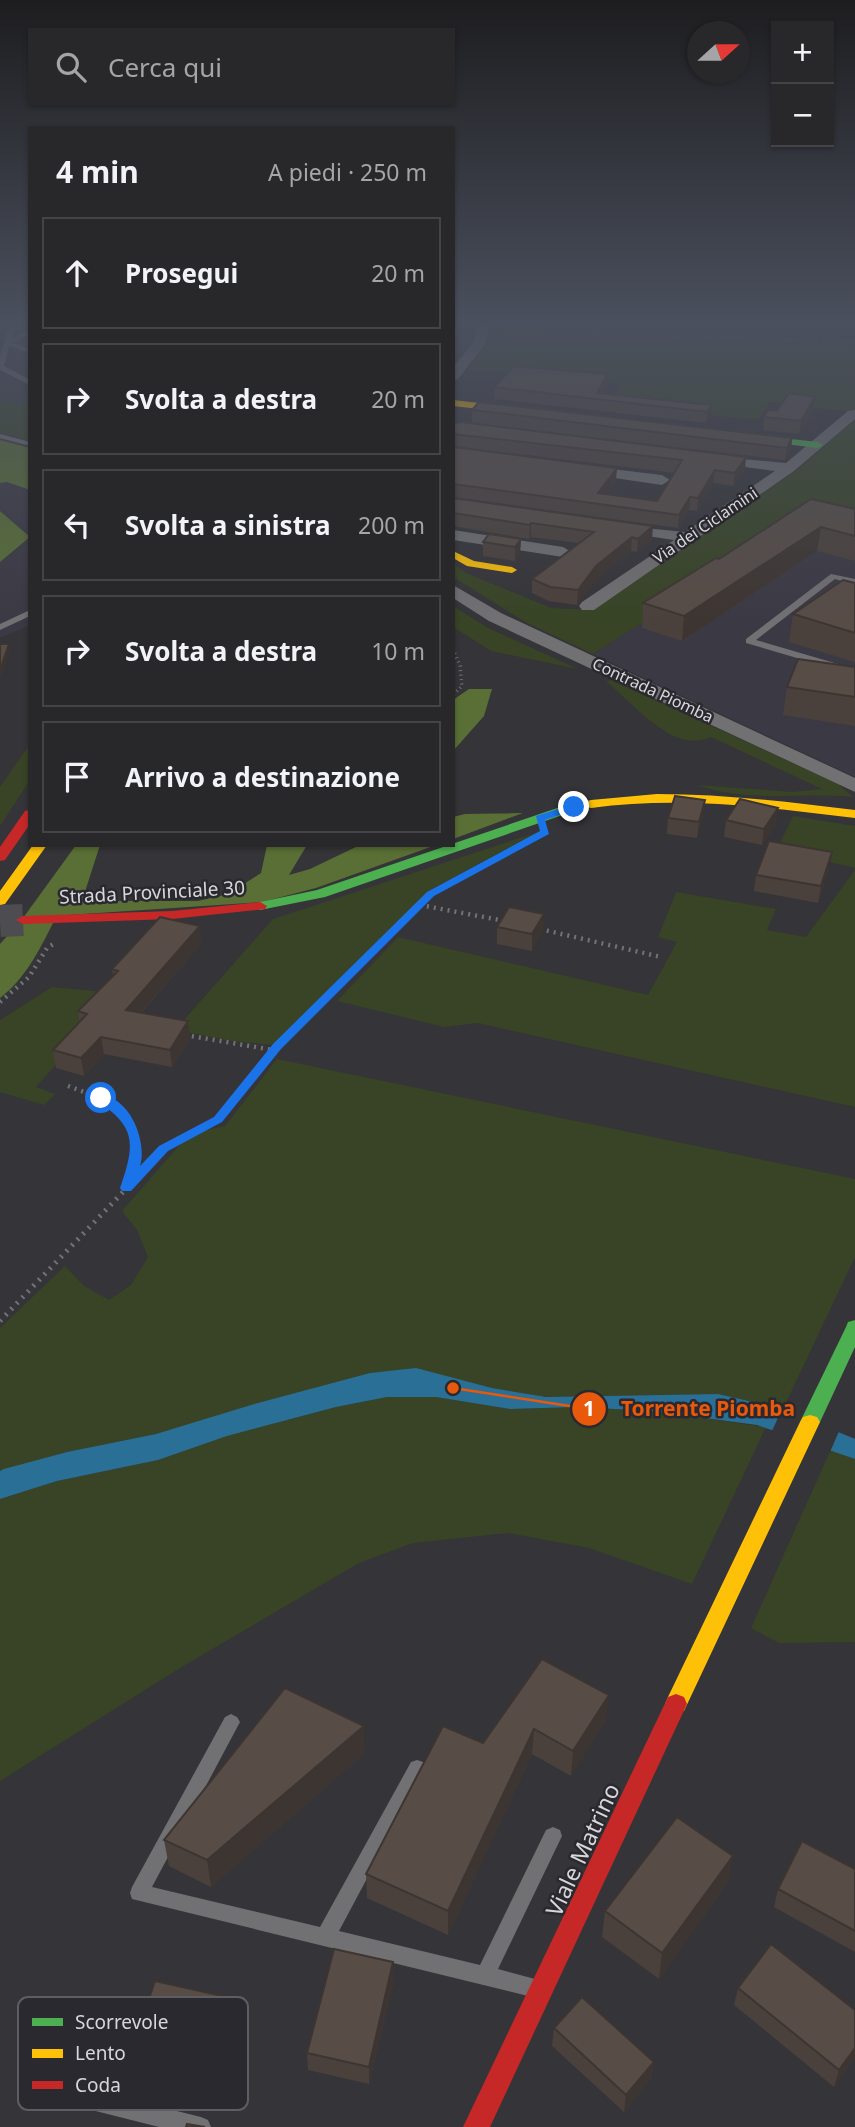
<!DOCTYPE html>
<html lang="it">
<meta charset="utf-8">
<style>
:root{--surface:#28272a;--page:#343336;--text:#f1f3f6;--muted:#a5a5a8;--line:#444447}
body{margin:0;font-family:"Noto Sans",sans-serif;background:var(--page);color:var(--text)}
.controls{position:absolute;right:21px;top:21px;display:grid;overflow:hidden;border-radius:0px;box-shadow:0 2px 5px #0004}
.controls button{width:63px;height:63px;display:grid;place-items:center;padding:0;border:0;border-bottom:2px solid var(--line);background:var(--surface);color:var(--text);font:35px sans-serif}
.compass{position:absolute;left:687px;top:21px;width:63px;height:63px;border-radius:50%;background:var(--surface);box-shadow:0 2px 5px #0004;rotate:69deg}
.stop{position:absolute;width:21px;height:21px;margin:-16px;border:5px solid #1a73e8;border-radius:50%;background:#fff}
.stop.end{background:#1a73e8;border-color:#fff;box-shadow:0 2px 7px #0008}
.list{margin:0;padding:0;list-style:none}
h2{display:flex;justify-content:space-between;align-items:center;height:91px;margin:0;padding:0 28px;font-size:30px}
h2 small{font-size:23px;font-weight:400;color:var(--muted)}
.list li{display:grid;grid-template-columns:46px 1fr auto;gap:21px;align-items:center;box-sizing:border-box;height:112px;margin:0 14px 14px;padding:0 14px;border:2px solid var(--line);border-radius:0px}
.list b{display:block;font-size:26px;white-space:nowrap}
.list em{font-size:23px;font-style:normal;color:var(--muted)}
.icon{flex:none;width:38px;height:38px;fill:none;stroke:currentColor;stroke-width:2;stroke-linecap:round;stroke-linejoin:round}
.map{position:relative;flex:none;width:855px;height:2127px;overflow:hidden}
.search{position:absolute;background:var(--surface);box-shadow:0 2px 5px #0004;left:28px;top:28px;width:427px;height:77px;display:flex;align-items:center;gap:18px;box-sizing:border-box;padding:0 24px;border-radius:0px;color:var(--muted);font-size:26px}
.panel{position:absolute;background:var(--surface);box-shadow:0 2px 5px #0004;left:28px;top:126px;width:427px;height:721px;border-radius:0px}
.map>svg:first-child{display:block}
.built{fill:#3b3944}
.green{fill:#384425}
.forest{fill:#596f35}
.water{fill:#2a6f96}
.pier{fill:#353438}
.lines{fill:none;stroke-linecap:round;stroke-linejoin:round}
.secondary-tunnel{stroke:#4d4c50;stroke-width:32;stroke-dasharray:32 17;stroke-linecap:butt}
.path-far3{stroke:#737274;stroke-width:2.5;stroke-dasharray:1 2.5;stroke-linecap:butt}
.path-far2{stroke:#737274;stroke-width:3.5;stroke-dasharray:1 3.5;stroke-linecap:butt}
.path-far1{stroke:#737274;stroke-width:4.5;stroke-dasharray:2 5;stroke-linecap:butt}
.path{stroke:#737274;stroke-width:5;stroke-dasharray:2 6;stroke-linecap:butt}
.lane{fill:#717073;fill-rule:evenodd}
.street{fill:#717073;fill-rule:evenodd}
.fast{fill:#4caf50;fill-rule:evenodd}
.slow{fill:#ffc107;fill-rule:evenodd}
.jam{fill:#c62828;fill-rule:evenodd}
.wall{fill:#4b413c}
.shaded-wall{fill:#3d3531}
.building{fill:#574c46;stroke:#3d3531;stroke-width:2}
.route{fill:#1a73e8}
.labels{text-anchor:middle;stroke-width:5;stroke-linejoin:round;paint-order:stroke}
.far-street-label{font-size:16px;fill:#d7d6da;stroke:#2a292f}
.street-label{font-size:19px;fill:#d7d6da;stroke:#2a292f}
.near-street-label{font-size:23px;fill:#d7d6da;stroke:#2a292f}
.key{fill:#2a292f;stroke:#5e5d62;stroke-width:2}
.key-label{font-size:19px;fill:#d7d6da}
.leader{fill:none;stroke:#e8590c;stroke-width:2.5}
.callout-dot{fill:#e8590c;stroke:#2a292f;stroke-width:2.5}
.mark-label{font-size:21px;text-anchor:middle;font-weight:bold;fill:#fff}
.callout-label{font-size:21px;text-anchor:middle;font-weight:bold;fill:#e8590c;stroke:#2a292f;stroke-width:5;stroke-linejoin:round;paint-order:stroke}
</style>
<div class="map">
<svg width="855" height="2127" viewBox="0 0 855 2127">
<rect width="100%" height="100%" fill="#353438"/>
<path class="built" d="M0,323H30V448L0,440Z
M6,482L30,490V537L0,511V483Z
M807,517L855,528V777L593,654Z
M30,538V625L0,638V562Z"/>
<path class="green" d="M493,330L855,343V412L770,402L758,420L607,404L621,384L467,370L488,343Z
M0,401L29,404L30,440L0,432Z
M855,419V528L807,518L593,654L527,623L453,577V563L466,573L551,608L592,610L796,471Z
M453,606L488,628L578,669L491,651L453,627Z
M611,680L838,784L853,797C802,792 746,803 698,785L792,792L822,789L711,737C673,755 634,704 606,681Z
M30,744V780L0,826V787Z
M793,816L855,826V868L777,849Z
M538,832L432,889L275,1045L232,1041L175,1030L273,919Z
M855,870V1107L478,1023L444,1027L337,1001L398,937L648,995L677,942L658,937L676,892L776,909L767,930L806,937Z
M52,987L114,993L82,1035L36,1087L55,1094L44,1105L0,1092V1020Z
M277,1059L855,1179V1257L783,1409L718,1394L546,1397L492,1388L415,1369L370,1373L156,1434L67,1452L0,1471V1328L65,1266L84,1286L109,1300L131,1285L148,1257L137,1230L122,1211L189,1134L225,1126Z
M387,1397H436L510,1409L577,1407L653,1411L766,1427L692,1584L589,1548L508,1533L413,1543L359,1563L180,1668L0,1781V1499L57,1481L158,1460L227,1436L336,1407Z
M831,1449L855,1459V1642L779,1643L751,1628Z"/>
<path class="forest" d="M0,440L30,448V490L7,482L0,483Z
M0,511L30,537L0,562Z
M469,689H492L484,716L453,751V700Z
M523,813L453,839V817L465,814Z
M76,845H100L82,901H198L228,894L261,873L267,845H307L289,875L310,869L360,845H436L316,888L262,902L23,918Z
M19,923H53C39,951 25,979 0,998V944Z"/>
<path class="water" d="M416,1368L492,1388L546,1397L718,1394L783,1409L855,1439V1459L757,1425L653,1411L577,1407L510,1409L436,1397H387L336,1407L227,1436L158,1460L57,1481L0,1499V1471L4,1469L67,1452L156,1434L258,1403L370,1373Z"/>
<path class="pier" d="M784,1405L840,1429L830,1452L771,1433Z"/>
<g class="lines">
<path class="secondary-tunnel" d="M0,921L23,920"/>
<path class="path-far3" d="M501,329L855,342"/>
<path class="path-far2" d="M453,649L460,666L462,686L453,695"/>
<path class="path-far1" d="M420,905L505,921
M540,929L661,957
M0,1002L29,977L47,948L55,943
M185,1035L273,1050
M68,1086C98,1097 129,1108 135,1142
M176,1142L218,1119L277,1047L430,894L487,863"/>
<path class="path" d="M128,1184L134,1163V1141
M0,1321L164,1149L179,1141"/>
<path class="lane" d="M10,323H16L12,338L30,329V334L13,343L30,349V353L9,346L4,366L30,380V385L0,370V356Z
M453,323H458L456,337L453,339Z
M0,434L30,442V446L0,438Z
M831,574L855,579V585L835,579L756,640L855,669V675L746,643V639Z
M30,610V616L0,630V624Z
M231,1714L237,1717L240,1722L152,1887L320,1927L411,1762L417,1760L423,1762L426,1768L339,1931L480,1965L546,1830L553,1827L560,1830L562,1836L498,1969L535,1979L538,1986L535,1993L528,1996L132,1899L130,1893L132,1887L225,1717Z
M48,2079L201,2117L208,2120L211,2127H159L48,2099L41,2096L38,2089L41,2082Z"/>
<path class="street" d="M480,323H492L485,344L458,379L453,380V367L473,343Z
M855,410V419L794,471L594,610H582L579,606L582,602L674,540L614,531L612,528L614,525L685,532L775,471L714,463L707,459L709,456L786,463L848,411Z
M586,466L662,475L670,480L662,485L581,473L579,470Z
M453,530L563,547L571,552L563,557L453,540Z
M453,585L501,613L855,778V792L489,621L453,598Z"/>
<path class="fast" d="M745,434L818,442L823,445L818,448L742,439V435Z
M591,800L598,804L596,807L577,810L325,897L260,910L253,906L260,902L317,890L569,804Z
M855,1320V1347L820,1422L817,1427L810,1429L803,1427L800,1422L846,1327L848,1322Z"/>
<path class="slow" d="M453,400L523,408L527,411L523,414L453,406Z
M453,551L474,561L512,567L517,570L512,573L467,566L453,558Z
M657,794C724,794 789,802 855,810V818C766,807 680,796 591,808L584,804L591,800Z
M33,845H47L5,904L0,905V891Z
M810,1415L817,1417L820,1422L684,1711L676,1714L668,1711L665,1704L668,1697L800,1422L803,1417Z"/>
<path class="jam" d="M30,810V824L5,860L0,861V847L25,811Z
M260,902L267,906L265,909L172,919L23,924L16,920L23,916L172,911Z
M676,1694L684,1697L687,1704L490,2127H463L668,1697Z"/>
</g>
<path class="wall" d="M607,385L602,394L712,405L711,417L706,423L494,399V387Z
M815,397L813,409L799,434L763,430L764,417L777,411Z
M472,410L792,438L791,450L785,460L472,423Z
M453,424L745,470L733,486L713,483L697,511L689,510L678,528L453,497V447L616,481L606,495L657,501L675,473L453,446Z
M453,498L652,540L637,552L631,551L595,580L577,605L549,601L532,593V579L578,543L531,537L529,539L453,526Z
M855,509V561L817,551L682,641L642,628L643,603L719,559Z
M521,539L520,553L515,561L483,556V542Z
M855,583V662L789,642L793,614Z
M855,667V726L783,715L787,687Z
M703,816L697,838L667,834L668,818Z
M726,820L776,824L762,845L724,837Z
M829,868L818,903L754,891L756,875Z
M497,927L543,930L532,951L497,944Z
M202,943L141,1013L190,1039L172,1067L104,1054L84,1076L56,1068L53,1050L79,1023L78,1011L113,976L112,969Z
M542,1659L606,1720L571,1776L532,1754L448,1935L367,1898L366,1874L483,1743Z
M365,1753L211,1887L169,1866L164,1840Z
M733,1856L728,1882L659,1979L602,1937L605,1911Z
M855,1869V1952L774,1907L778,1889Z
M394,1980L369,2084L308,2070L307,2053Z
M738,1988L855,2058L834,2087L734,2005Z
M227,1997L230,2015L214,2068L141,2052L137,2034Z
M554,2028L654,2062L651,2079L624,2112L552,2046Z"/>
<path class="shaded-wall" d="M608,374L607,385L599,399L597,393Z
M815,397L813,409L799,434L801,421Z
M712,405L711,417L706,423L707,412Z
M792,438L791,450L785,460L787,448Z
M746,457L745,470L733,486L735,473Z
M617,468L616,481L599,504L598,493Z
M715,470L713,483L697,511L698,498Z
M690,497L689,510L678,528L679,515Z
M531,523V537L529,539L530,525Z
M653,526L652,540L637,552L638,539Z
M821,527L817,551L682,641L684,616Z
M632,537L631,551L595,580L577,605L578,590L596,566Z
M521,539L520,553L515,561V547Z
M9,644L10,652L0,680V670Z
M705,800L703,816L697,838L699,822Z
M778,808L776,824L762,845L764,829Z
M832,852L829,868L818,903L821,886Z
M544,914L543,930L532,951V934Z
M200,926L202,943L128,1027L126,1010Z
M188,1021L190,1039L172,1067L170,1050Z
M101,1037L104,1054L84,1076L81,1058Z
M609,1695L606,1720L571,1776L573,1751Z
M364,1726L365,1753L211,1887L207,1860Z
M534,1729L532,1754L448,1935V1911Z
M733,1856L728,1882L659,1979L662,1953Z
M393,1962L394,1980L369,2084V2067Z
M227,1997L230,2015L214,2068L211,2051Z
M855,2048V2058L834,2087L839,2070Z
M654,2062L651,2079L624,2112L626,2095Z"/>
<path class="building" d="M514,366L608,374L597,393L712,405L707,412L494,387Z
M789,393L815,397L801,421L764,417L768,410L777,411Z
M479,402L792,438L787,448L472,410Z
M461,422L746,457L735,473L715,470L698,498L690,497L679,515L453,484V447L617,468L598,493L657,501L682,460L453,434V424L455,423Z
M453,498L653,526L638,539L632,537L596,566L578,590L550,587L532,579L594,532L531,523L530,525L453,513Z
M811,499L855,509V536L821,527L684,616L643,603L716,558L719,559Z
M489,534L521,539L515,547L483,542Z
M843,580L855,583V633L793,614Z
M0,644H9L0,670Z
M798,659L855,667V697L787,687Z
M675,796L705,800L699,822L668,818Z
M740,799L778,808L764,829L726,820Z
M769,841L832,852L821,886L756,875Z
M509,907L544,914L532,934L497,927Z
M160,917L200,926L126,1010L188,1021L170,1050L101,1037L81,1058L53,1050L87,1014L78,1011L118,971L112,969Z
M542,1659L609,1695L573,1751L534,1729L448,1911L366,1874L443,1726L483,1743Z
M285,1688L364,1726L207,1860L164,1840Z
M677,1817L733,1856L662,1953L605,1911Z
M802,1841L855,1869V1931L778,1889Z
M771,1944L855,2010V2048L839,2070L738,1988Z
M334,1949L393,1962L369,2067L307,2053Z
M155,1981L227,1997L211,2051L137,2034Z
M582,1997L654,2062L626,2095L554,2028Z
M187,2124L205,2127H186Z"/>
<linearGradient id="sky" x2="0" y2="1"><stop stop-color="#1d1d1f"/><stop offset="0.52" stop-color="#4b505e"/><stop offset="1" stop-color="#4b505e" stop-opacity="0"/></linearGradient>
<rect width="855" height="621" fill="url(#sky)"/>
<path class="route" d="M574,804L578,807L577,809L545,820L549,834L434,896L281,1049L222,1122L168,1151L131,1191H122L120,1188C135,1145 137,1127 97,1101V1096C128,1092 148,1141 140,1166L159,1146L214,1117L273,1044L427,892L540,831L536,816Z"/>
<g class="labels">
<g class="far-street-label">
<text transform="translate(705 525) rotate(-34)" y="6">Via dei Ciclamini</text>
<text transform="translate(653 690) rotate(25)" y="6">Contrada Piomba</text>
</g>
<g class="street-label">
<text transform="translate(152 892) rotate(-3)" y="7">Strada Provinciale 30</text>
</g>
<g class="near-street-label">
<text transform="translate(583 1850) rotate(-65)" y="8">Viale Matrino</text>
</g>
</g>
<rect x="18" y="1997" width="230" height="113" rx="10" class="key"/>
<rect x="32" y="2018" width="31" height="8" fill="#4caf50"/>
<rect x="32" y="2049" width="31" height="9" fill="#ffc107"/>
<rect x="32" y="2081" width="31" height="8" fill="#c62828"/>
<g class="key-label">
<text x="75" y="2029">Scorrevole</text>
<text x="75" y="2060">Lento</text>
<text x="75" y="2092">Coda</text>
</g>
<path class="leader" d="M453 1388L589 1409"/>
<g class="callout-dot">
<circle cx="453" cy="1388" r="7"/>
<circle cx="589" cy="1409" r="18"/>
</g>
<g class="mark-label">
<text x="589" y="1416">1</text>
</g>
<g class="callout-label">
<text x="708" y="1416">Torrente Piomba</text>
</g>
</svg>
<div class="controls">
<button>+</button>
<button>−</button>
</div>
<svg class="compass" viewBox="-18 -18 36 36"><path d="M0-13l5 13h-10z" fill="#e53935"/><path d="M0 13l5-13h-10z" fill="#a5a5a8"/></svg>
<div class="stop" style="left:101px;top:1098px"></div>
<div class="stop end" style="left:574px;top:807px"></div>
<div class="search"><svg class="icon" aria-label="search" viewBox="0 0 24 24"><circle cx="10" cy="10" r="6"/><path d="M15 15l6 6"/></svg>Cerca qui</div>
<section class="panel">
<h2>4 min<small>A piedi · 250 m</small></h2>
<ul class="list">
<li><svg class="icon" aria-label="ahead" viewBox="0 0 24 24"><path d="M12 20V5M6 11l6-6 6 6"/></svg><div><b>Prosegui</b></div><em>20 m</em></li>
<li><svg class="icon" aria-label="right" viewBox="0 0 24 24"><path d="M7 20v-9h11M14 6l5 5-5 5"/></svg><div><b>Svolta a destra</b></div><em>20 m</em></li>
<li><svg class="icon" aria-label="left" viewBox="0 0 24 24"><path d="M17 20v-9H6M10 6l-5 5 5 5"/></svg><div><b>Svolta a sinistra</b></div><em>200 m</em></li>
<li><svg class="icon" aria-label="right" viewBox="0 0 24 24"><path d="M7 20v-9h11M14 6l5 5-5 5"/></svg><div><b>Svolta a destra</b></div><em>10 m</em></li>
<li><svg class="icon" aria-label="arrive" viewBox="0 0 24 24"><path d="M6 21V4h12l-3 4 3 4H6"/></svg><div><b>Arrivo a destinazione</b></div></li>
</ul>
</section>
</div>
